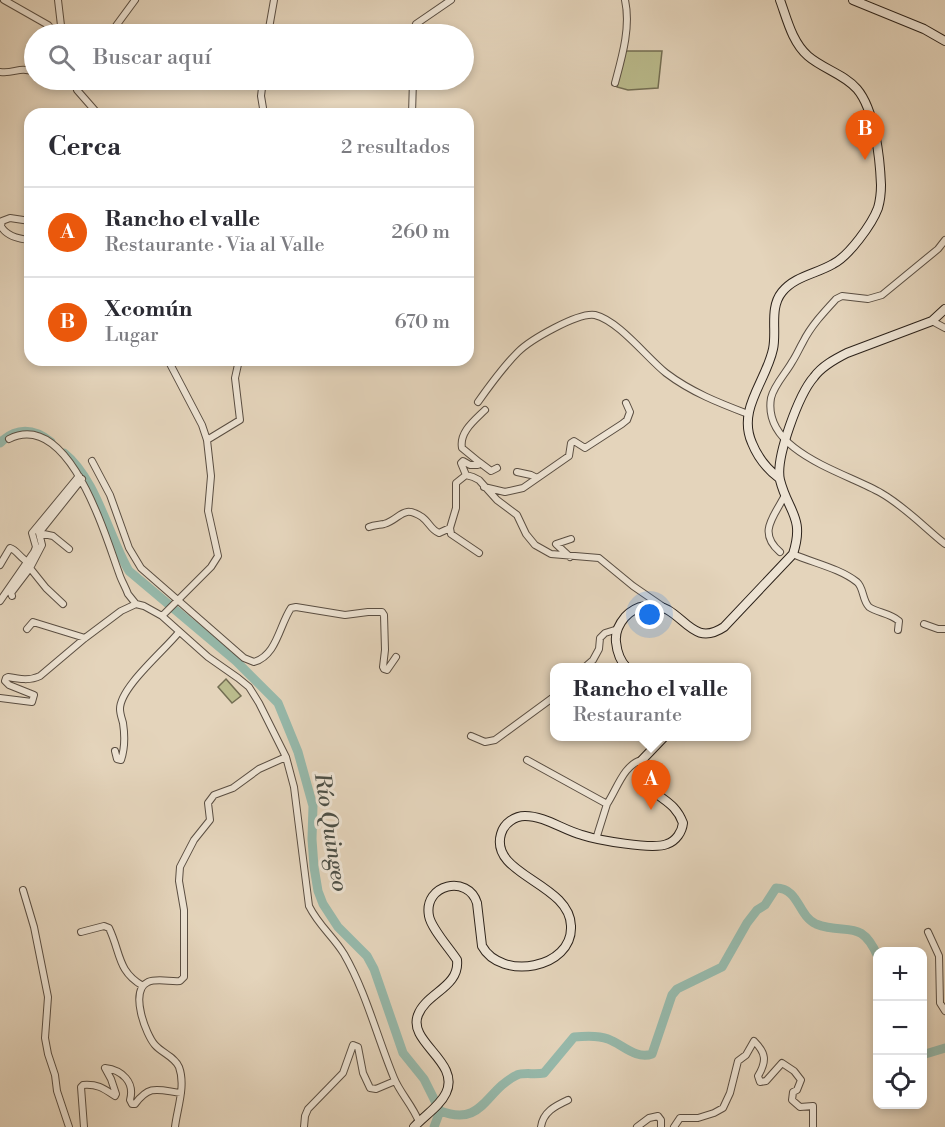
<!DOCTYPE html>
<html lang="es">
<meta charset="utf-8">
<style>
:root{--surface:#fff;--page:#f7f7f7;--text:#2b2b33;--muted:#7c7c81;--line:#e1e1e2;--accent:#ea580c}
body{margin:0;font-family:"Libre Bodoni",serif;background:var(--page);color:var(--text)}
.controls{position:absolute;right:18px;bottom:18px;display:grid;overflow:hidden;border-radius:12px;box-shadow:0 3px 9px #0003}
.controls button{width:54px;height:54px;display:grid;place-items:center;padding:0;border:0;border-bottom:2px solid var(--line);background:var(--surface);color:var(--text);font:30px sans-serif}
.you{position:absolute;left:650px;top:615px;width:21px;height:21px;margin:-15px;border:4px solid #fff;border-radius:50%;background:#1a73e8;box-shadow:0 0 0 9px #1a73e833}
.badge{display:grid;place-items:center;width:39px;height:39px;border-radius:50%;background:var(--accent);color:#fff;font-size:20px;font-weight:700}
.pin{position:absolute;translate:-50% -50px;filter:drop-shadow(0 2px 3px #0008)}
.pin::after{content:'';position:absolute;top:32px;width:21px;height:18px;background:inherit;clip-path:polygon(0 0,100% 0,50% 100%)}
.popup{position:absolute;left:550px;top:663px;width:201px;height:78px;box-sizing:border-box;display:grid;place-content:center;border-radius:12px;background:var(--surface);filter:drop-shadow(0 2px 4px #0005);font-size:20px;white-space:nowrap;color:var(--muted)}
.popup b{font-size:22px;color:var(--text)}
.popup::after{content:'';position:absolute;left:50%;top:100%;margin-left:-12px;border:12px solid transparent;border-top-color:var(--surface)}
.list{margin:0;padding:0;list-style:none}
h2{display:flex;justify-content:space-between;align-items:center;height:78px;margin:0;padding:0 24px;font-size:26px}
h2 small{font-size:20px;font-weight:400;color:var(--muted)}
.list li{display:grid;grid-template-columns:39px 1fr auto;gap:18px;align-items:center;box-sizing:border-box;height:90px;padding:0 24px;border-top:2px solid var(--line)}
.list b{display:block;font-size:22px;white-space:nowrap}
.list p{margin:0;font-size:20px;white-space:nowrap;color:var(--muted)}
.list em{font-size:20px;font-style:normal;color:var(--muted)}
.icon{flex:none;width:33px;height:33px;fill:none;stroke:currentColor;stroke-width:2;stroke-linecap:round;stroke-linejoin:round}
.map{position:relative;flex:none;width:945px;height:1127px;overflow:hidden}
.search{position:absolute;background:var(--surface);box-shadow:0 3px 9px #0003;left:24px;top:24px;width:450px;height:66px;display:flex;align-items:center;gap:15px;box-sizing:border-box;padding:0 21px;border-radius:33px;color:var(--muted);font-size:22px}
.panel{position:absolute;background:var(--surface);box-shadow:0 3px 9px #0003;left:24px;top:108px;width:450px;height:258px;border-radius:18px}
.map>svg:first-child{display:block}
.green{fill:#babb8c;stroke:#736e53;stroke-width:1.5}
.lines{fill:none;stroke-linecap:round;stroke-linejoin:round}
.river{stroke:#96b9ab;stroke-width:9}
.street-casing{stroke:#5a4e42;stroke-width:8}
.secondary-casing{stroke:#2c221a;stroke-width:10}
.street{stroke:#ede3d3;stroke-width:6}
.secondary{stroke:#ede3d3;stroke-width:8}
.labels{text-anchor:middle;stroke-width:6;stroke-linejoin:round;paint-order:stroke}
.water-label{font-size:22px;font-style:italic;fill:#4c4f46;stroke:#ede3d3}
</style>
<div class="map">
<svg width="945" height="1127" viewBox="0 0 945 1127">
<rect width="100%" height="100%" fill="#e4d4bb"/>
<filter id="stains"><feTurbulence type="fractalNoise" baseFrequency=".00333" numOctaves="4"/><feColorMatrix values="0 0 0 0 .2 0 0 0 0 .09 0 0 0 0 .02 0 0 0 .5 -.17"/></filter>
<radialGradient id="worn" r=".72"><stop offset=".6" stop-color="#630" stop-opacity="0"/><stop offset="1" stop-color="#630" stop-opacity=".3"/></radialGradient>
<path class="green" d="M624,51H662L658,88L628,90L617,87Z
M226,679L241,696L232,703L218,687Z"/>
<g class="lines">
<path class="river" d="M0,443C16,427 34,428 51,442
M64,453C96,478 109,537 129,571L236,661L278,703L298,752L313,806L312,839L314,867L318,891L323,904L338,927L367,956L374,969L403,1053L424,1079L440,1111C484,1127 484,1091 517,1075C524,1072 535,1075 544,1073L574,1037C584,1036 598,1035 608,1039C622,1044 636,1060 652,1054L672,995L677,989L722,967L747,923L757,910L765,905L776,888C799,888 798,916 816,924C846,936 861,917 878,957
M922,1055L945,1048
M434,1127L440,1111"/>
<defs>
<path id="street" d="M4,0L48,25L56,34
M58,0L62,34
M110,34L135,0
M268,34L274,0
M412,34L416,24L451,0
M0,72C15,74 19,66 34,72
M74,80L77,90L98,114
M263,80L261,96L264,114
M615,83C622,57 631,27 625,0
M412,114L413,80
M30,221L10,218L2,221L1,226C6,236 19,239 30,240
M945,240L938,249L882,295L868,299L842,296L836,299C824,312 811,326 803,342C799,349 796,356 792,362C786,373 774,385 771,398C762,452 845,472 881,493C904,506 924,527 945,544
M932,321L945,328
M478,402C490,385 503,367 518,352C530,340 578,312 595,315C619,321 647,358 666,373C691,392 719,403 748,414
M9,439C69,409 105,535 119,573C121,580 125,586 128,594L136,604
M207,440L240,420L235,378L239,360
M92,461L110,495L129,548L141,568L244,658L254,662C277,655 279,626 291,608L296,607L345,615L368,612H382L384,615L385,650L383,667L384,669L387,670L396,657
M479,462L491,471L497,468
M517,472L531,475L537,478
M466,475L461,463L463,461L470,465H478L479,462L462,448C459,432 475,420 485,410
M484,487L505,492L523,488L569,456L571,443L574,441L585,448L622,424L627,420L630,412L626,403
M369,527C374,525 379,525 384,524C401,519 402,504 422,517C429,522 431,530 439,533L450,528
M39,533L53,536L69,549
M780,552C757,532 774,517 785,495
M479,553L451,534L450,528L456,508V483L466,475L473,477L479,480L497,500L517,515L526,534L535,545L551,554L599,558L633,586L662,606
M793,554C813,563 839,568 857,582C864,588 862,600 869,607C878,613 890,613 899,621L898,630
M570,557L556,544L571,539
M0,565L10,548C17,550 20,558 28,562
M30,568L46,588L63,604
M12,596L11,593L30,568L42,545L39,533L82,479
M0,601L34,552L36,547L32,533L79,476
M162,616L211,567L218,556L208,511L211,476L207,440L202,425L168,360
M924,624L938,629H945
M27,629L33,622L85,638
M584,668L593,660L599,649L600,638L605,633L618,629
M0,698L32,702L34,695L9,685L5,681L6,678L8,677C19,679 30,681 40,676L85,638L121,611L136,604L144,606L162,616L208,657L238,678L249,687L259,703L286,757L294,787L309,906C319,926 333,936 344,954C366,992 377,1037 394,1078C400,1093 413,1106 419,1122
M471,736L485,742L495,740L555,696
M115,751L117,759L121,760C125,748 125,736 123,723C122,719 120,714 120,709C120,687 165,650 179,632
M527,760L607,804C617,789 624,764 642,760
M596,839L607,804
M23,890L34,927L48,997L45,1038L48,1054L55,1075L57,1091L69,1127
M81,932L104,926L109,928C121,953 117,971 143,986
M928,932L939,956L940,1003L945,1011
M84,1127L81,1087L83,1085C98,1084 103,1088 115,1096L116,1094L111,1079L105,1068C122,1070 135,1082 130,1100L132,1104H135C150,1084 158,1090 181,1093
M175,1127C177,1109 186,1086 179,1067C175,1057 162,1053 155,1045C146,1035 129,991 148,982C157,978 171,982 180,981L184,977V910L179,881L180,867L194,840L210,820L208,803L214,795L233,788L259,769L286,757
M304,1127L305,1116L308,1109L343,1073L353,1045L358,1047L363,1073L370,1088L376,1089L395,1081
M541,1127C543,1112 555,1106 568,1100
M637,1127L649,1118L658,1116L661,1120V1127
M674,1127L680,1118H698L714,1113L723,1108L730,1093L738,1061L746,1055L754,1041C766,1053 767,1061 758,1076L760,1082L766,1081L782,1063L794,1071L801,1080L797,1090L793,1092L792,1100L800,1107L813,1106V1127"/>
<path id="secondary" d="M853,0L924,29L945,41
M779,478C767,469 758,458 752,443C737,409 766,382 773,349C777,331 769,308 782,292C795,276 816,274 833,264C849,256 872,224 878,208C880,201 881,192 881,185C880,159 875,110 857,89C844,74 823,69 808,56C792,42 787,19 780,0
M627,668C620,661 617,652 616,642C615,633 619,624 625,617C636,605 653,602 668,610C687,621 697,645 724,627L793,554C805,517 788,512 780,480C775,458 799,394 814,377C822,366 835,359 847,353L932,321L945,309
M414,1127C424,1116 440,1106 446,1093C461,1062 407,1042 418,1015C426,993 460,987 457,960C450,949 431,928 429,916C423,884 468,874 477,903L482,946C501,981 573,969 571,926C570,883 489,875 501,834C504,823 515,816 525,816C545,816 563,830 582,835C597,840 653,850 667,844C676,841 682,832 683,823C671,791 643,802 642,760L665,736"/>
</defs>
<use href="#street" class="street-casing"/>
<use href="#secondary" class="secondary-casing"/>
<use href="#street" class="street"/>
<use href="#secondary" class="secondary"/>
</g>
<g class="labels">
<g class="water-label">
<text transform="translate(332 832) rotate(81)" y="8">Río Quingeo</text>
</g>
</g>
<rect width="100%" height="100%" filter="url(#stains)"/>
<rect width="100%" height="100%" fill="url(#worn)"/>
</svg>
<div class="controls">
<button>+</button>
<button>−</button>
<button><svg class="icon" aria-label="locate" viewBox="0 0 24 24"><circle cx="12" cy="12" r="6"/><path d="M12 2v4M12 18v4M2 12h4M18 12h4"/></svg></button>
</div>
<div class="you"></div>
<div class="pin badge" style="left:651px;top:810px">A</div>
<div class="popup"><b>Rancho el valle</b>Restaurante</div>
<div class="pin badge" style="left:865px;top:160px">B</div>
<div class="search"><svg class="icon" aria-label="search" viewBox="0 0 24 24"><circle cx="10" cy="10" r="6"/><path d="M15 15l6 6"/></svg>Buscar aquí</div>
<section class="panel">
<h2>Cerca<small>2 resultados</small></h2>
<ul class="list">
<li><span class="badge">A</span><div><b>Rancho el valle</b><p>Restaurante · Via al Valle</p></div><em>260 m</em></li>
<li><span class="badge">B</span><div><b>Xcomún</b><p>Lugar</p></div><em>670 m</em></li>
</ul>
</section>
</div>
